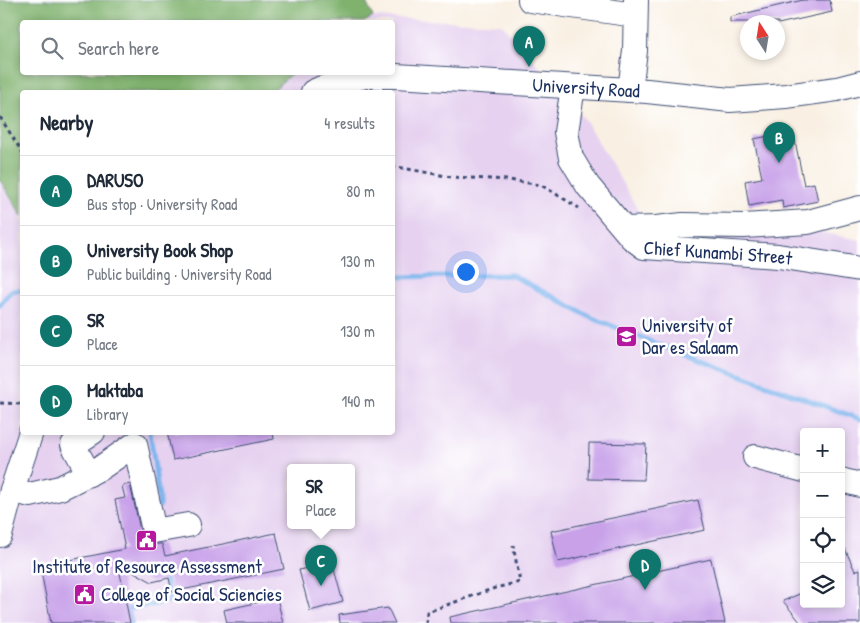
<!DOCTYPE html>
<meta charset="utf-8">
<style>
:root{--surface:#fff;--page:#f6f6f7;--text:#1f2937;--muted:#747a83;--line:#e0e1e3;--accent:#0f766e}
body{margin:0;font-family:"Patrick Hand",sans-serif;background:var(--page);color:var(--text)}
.controls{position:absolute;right:15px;bottom:15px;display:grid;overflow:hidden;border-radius:5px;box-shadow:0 2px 8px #0003}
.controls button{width:45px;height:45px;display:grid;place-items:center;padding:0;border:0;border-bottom:1px solid var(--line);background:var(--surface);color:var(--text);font:25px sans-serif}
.compass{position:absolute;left:740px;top:15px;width:45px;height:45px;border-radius:50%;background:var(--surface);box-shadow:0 2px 8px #0003;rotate:348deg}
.you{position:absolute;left:465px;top:271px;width:18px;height:18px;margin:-12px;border:4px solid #fff;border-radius:50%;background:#1a73e8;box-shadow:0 0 0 8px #1a73e833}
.badge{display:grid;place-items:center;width:32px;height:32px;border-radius:50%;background:var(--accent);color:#fff;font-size:16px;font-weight:700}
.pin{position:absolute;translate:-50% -41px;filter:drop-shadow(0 1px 2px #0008)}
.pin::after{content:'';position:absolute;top:26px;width:18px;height:15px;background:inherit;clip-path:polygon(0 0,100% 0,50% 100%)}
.popup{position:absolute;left:287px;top:464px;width:68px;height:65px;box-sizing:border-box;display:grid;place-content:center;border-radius:5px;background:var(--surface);filter:drop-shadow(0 1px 4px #0005);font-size:16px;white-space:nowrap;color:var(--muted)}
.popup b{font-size:19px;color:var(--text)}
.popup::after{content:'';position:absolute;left:50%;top:100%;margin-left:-10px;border:10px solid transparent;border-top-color:var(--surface)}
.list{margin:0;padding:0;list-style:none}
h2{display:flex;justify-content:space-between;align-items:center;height:65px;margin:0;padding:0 20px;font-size:21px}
h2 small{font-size:16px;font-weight:400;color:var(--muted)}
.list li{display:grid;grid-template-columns:32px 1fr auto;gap:15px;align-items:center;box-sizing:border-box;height:70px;padding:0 20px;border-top:1px solid var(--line)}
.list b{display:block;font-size:19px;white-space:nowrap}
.list p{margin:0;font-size:16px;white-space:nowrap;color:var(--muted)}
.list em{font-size:16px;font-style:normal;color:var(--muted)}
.icon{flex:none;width:28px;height:28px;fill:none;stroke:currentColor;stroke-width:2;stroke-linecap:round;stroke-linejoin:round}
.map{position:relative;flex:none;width:860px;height:623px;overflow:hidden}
.search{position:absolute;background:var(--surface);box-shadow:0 2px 8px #0003;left:20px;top:20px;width:375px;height:55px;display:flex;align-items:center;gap:12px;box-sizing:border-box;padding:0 18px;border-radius:5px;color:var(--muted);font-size:19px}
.panel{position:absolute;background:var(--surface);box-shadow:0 2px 8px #0003;left:20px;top:90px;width:375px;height:345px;border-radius:5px}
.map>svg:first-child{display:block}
.built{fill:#e6d2f0;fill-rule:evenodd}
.forest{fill:#80b26e;stroke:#4e7066}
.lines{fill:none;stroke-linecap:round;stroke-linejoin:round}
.stream{stroke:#7eb5ed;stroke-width:5}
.building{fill:#c8a1e9}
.minor-casing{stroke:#3c4c72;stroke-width:26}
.path{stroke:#3c4c72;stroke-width:3;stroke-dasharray:4 4;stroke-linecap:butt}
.minor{stroke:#fff;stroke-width:24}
.labels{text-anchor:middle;stroke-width:5;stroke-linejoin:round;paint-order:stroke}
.street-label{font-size:19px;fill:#1b2f5e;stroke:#fff}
.poi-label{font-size:19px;fill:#1b2f5e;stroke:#fff;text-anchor:start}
</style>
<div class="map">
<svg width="860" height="623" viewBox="0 0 860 623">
<rect width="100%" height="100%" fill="#fff"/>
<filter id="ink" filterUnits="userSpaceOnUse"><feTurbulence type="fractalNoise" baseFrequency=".02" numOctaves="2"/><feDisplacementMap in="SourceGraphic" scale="10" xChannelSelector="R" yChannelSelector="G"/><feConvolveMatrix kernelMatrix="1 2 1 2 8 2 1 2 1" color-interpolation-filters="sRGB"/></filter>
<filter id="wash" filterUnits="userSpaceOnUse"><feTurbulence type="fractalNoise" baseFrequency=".0096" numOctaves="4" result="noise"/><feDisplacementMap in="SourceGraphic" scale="20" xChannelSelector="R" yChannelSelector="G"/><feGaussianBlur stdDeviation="1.12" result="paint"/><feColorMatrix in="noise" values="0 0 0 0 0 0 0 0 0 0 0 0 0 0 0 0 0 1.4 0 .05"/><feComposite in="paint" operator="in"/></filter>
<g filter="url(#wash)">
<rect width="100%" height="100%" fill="#f9f0e3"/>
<path class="built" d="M0,0H365L373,17L502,24L584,118L643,218L809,230L860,240V623H0ZM22,22H392V72H22ZM22,92H392V432H22ZM804,432H841V604H804ZM291,467H351V525H291Z"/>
<path class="forest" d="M0,0H365L373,17L364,22H22V72L292,73L271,92H22V216L0,180Z"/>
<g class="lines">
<path class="stream" d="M392,277L512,275L590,317L680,353L860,419
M0,305L11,291L22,290
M150,432L159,498V506
M131,623L128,609L171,601L163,572"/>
</g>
<g id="blocks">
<path class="building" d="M803,0H830L832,12L778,24V22H730V17Z
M793,131L804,185L814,183L818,201L783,208L782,200L749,206L745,181L762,178L754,139Z
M167,432H273L274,439L173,460Z
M589,443L646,444L644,480L588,479Z
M130,484L141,534L143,540L149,544H162L165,556L276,533L284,569L172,592L169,578L152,582L118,563L130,623H51L40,566L125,549L115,500L125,498L122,486Z
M698,500L705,530L558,562L551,531Z
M841,540L855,571L860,569V623H801L783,601L804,592V604H841Z
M711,559L725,623H451L450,617Z
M332,562L343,602L310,611L299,570Z
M277,598L283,623H227L224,610Z
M388,608L395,623H340L339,615Z"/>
</g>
</g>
<g filter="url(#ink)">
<use href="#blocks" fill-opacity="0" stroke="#3c4c72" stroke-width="1"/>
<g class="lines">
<defs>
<g id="minor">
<path d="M530,0L635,15"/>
<path id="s1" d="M573,87L566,132L571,158L588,186L632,238L644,247L778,256L860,269"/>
<path d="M630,90L635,51L636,0"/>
<path id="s2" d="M313,92L322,88L365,76H396L647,91L730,100L786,96L837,89L860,83"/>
<path d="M625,229L656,228L683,225L744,226L808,222L860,208"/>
<path d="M755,457L804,470"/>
<path d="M89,474L73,445L93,432"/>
<path d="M841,480L860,485"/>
<path d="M12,490L30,495L60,488L102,467L135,444L154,531L188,525"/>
<path d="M0,535L12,490L31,432"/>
</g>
</defs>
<use href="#minor" class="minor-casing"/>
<path class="path" d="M0,117L22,152
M392,166L451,177L509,180L541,185L579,208
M0,403L22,404
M426,623L427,612L495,588L520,582L513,545"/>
<use href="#minor" class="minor"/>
</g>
</g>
<defs>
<symbol id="university-square" viewBox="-11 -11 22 22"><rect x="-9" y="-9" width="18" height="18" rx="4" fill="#b5179e" stroke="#fff"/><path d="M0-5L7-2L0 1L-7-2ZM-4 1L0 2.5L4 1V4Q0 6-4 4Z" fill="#fff"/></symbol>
<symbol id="civic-square" viewBox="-11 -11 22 22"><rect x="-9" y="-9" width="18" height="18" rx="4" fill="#b5179e" stroke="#fff"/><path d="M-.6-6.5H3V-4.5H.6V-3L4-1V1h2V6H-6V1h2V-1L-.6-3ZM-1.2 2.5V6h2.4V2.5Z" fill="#fff"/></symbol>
</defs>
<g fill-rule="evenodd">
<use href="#university-square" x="614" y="324" width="25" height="25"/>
<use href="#civic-square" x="134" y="528" width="25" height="25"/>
<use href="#civic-square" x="72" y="582" width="25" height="25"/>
</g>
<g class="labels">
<g class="street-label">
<text dy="7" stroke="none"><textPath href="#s2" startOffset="276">University Road</textPath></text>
<text dy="7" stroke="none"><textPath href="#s1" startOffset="262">Chief Kunambi Street</textPath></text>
</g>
<g class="poi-label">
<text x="642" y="332">University of<tspan x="642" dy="22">Dar es Salaam</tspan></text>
<text x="147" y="573" text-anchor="middle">Institute of Resource Assessment</text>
<text x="101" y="601">College of Social Sciencies</text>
</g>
</g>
</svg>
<div class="controls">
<button>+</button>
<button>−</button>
<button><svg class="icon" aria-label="locate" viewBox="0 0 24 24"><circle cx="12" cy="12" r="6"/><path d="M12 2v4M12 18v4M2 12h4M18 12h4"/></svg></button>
<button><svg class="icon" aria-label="layers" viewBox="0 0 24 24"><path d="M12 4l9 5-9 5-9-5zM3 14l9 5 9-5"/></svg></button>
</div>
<svg class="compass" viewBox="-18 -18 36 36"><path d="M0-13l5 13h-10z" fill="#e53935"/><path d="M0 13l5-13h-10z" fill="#747a83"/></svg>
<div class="you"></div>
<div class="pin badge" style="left:529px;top:67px">A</div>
<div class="pin badge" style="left:779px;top:163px">B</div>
<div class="pin badge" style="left:321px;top:586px">C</div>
<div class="popup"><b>SR</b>Place</div>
<div class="pin badge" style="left:645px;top:590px">D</div>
<div class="search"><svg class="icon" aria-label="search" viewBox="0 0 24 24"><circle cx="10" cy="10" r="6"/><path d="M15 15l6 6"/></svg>Search here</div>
<section class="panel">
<h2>Nearby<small>4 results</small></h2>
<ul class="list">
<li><span class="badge">A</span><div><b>DARUSO</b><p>Bus stop · University Road</p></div><em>80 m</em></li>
<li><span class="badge">B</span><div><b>University Book Shop</b><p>Public building · University Road</p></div><em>130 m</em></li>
<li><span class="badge">C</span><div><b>SR</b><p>Place</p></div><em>130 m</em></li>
<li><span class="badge">D</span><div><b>Maktaba</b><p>Library</p></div><em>140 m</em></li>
</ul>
</section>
</div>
